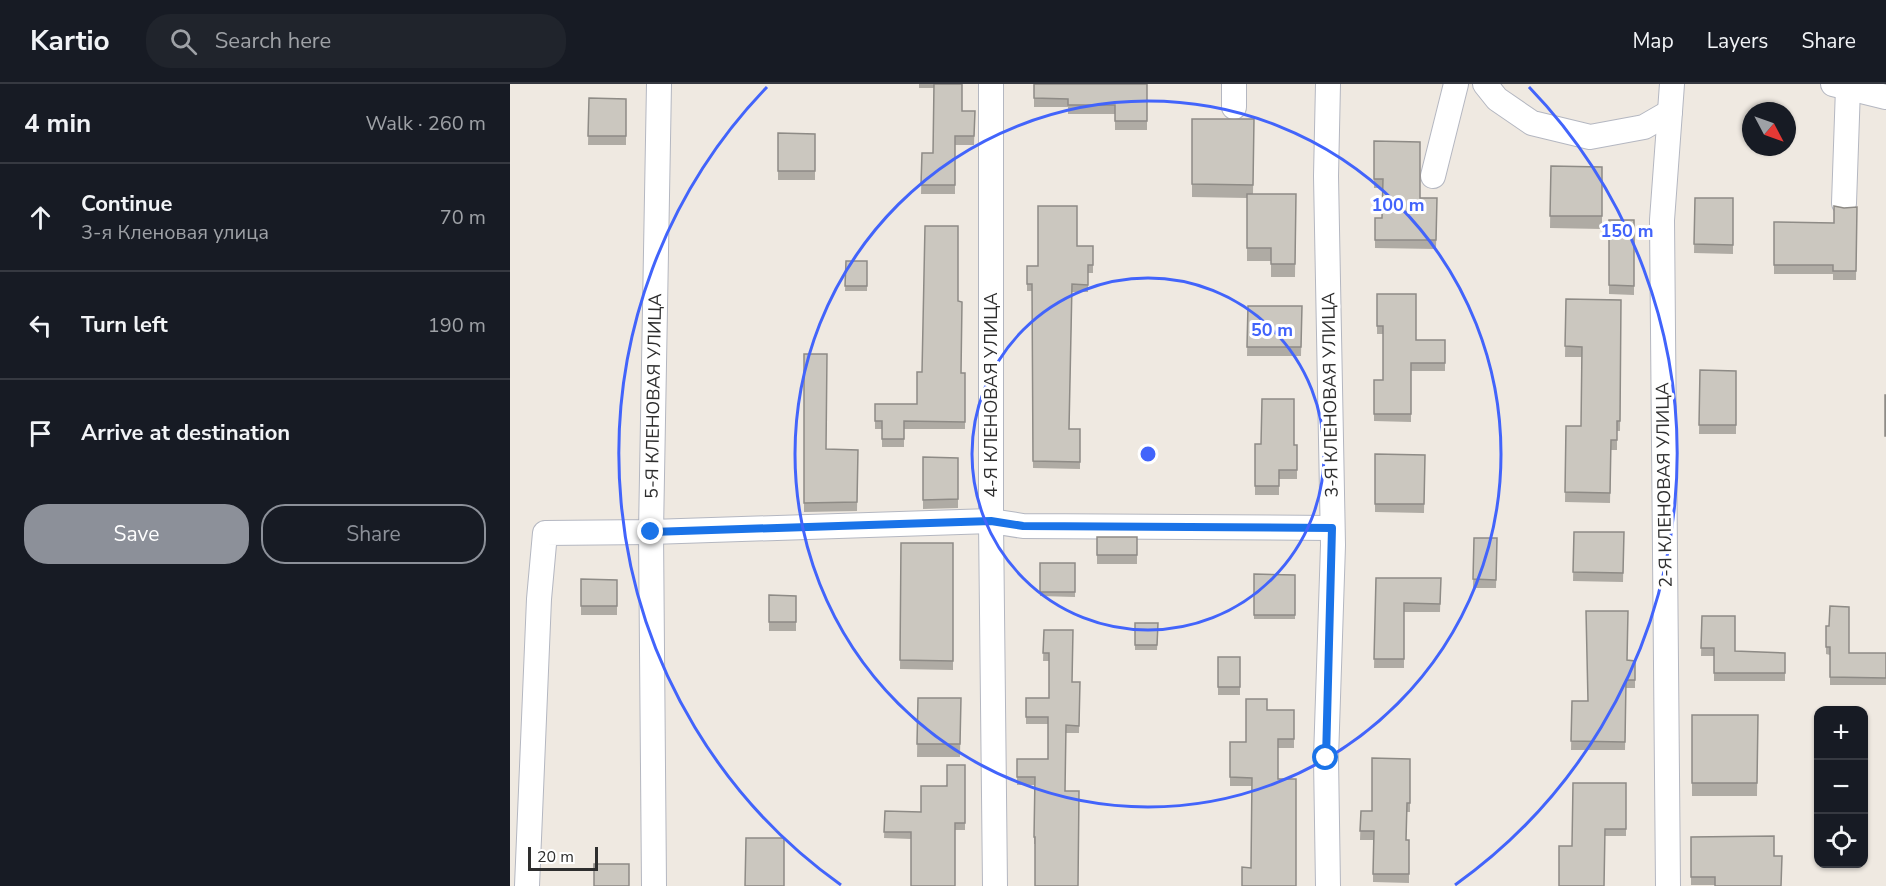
<!DOCTYPE html>
<meta charset="utf-8">
<style>
:root{--surface:#171b24;--page:#20242c;--text:#f1f3f6;--muted:#9ea1a6;--line:#363941;--accent:#8c9099}
body{margin:0;font-family:"Nunito Sans",sans-serif;background:var(--page);color:var(--text)}
.controls{position:absolute;right:18px;bottom:18px;display:grid;overflow:hidden;border-radius:12px;box-shadow:0 2px 4px #0004}
.controls button{width:54px;height:54px;display:grid;place-items:center;padding:0;border:0;border-bottom:2px solid var(--line);background:var(--surface);color:var(--text);font:30px sans-serif}
.compass{position:absolute;left:1232px;top:18px;width:54px;height:54px;border-radius:50%;background:var(--surface);box-shadow:0 2px 4px #0004;rotate:131deg}
.scale{position:absolute;left:18px;bottom:15px;width:70px;box-sizing:border-box;padding-left:6px;border:3px solid #2e2e2e;border-top:0;font-size:16px;line-height:21px;white-space:nowrap;color:#2e2e2e;-webkit-text-stroke:4px #fff;paint-order:stroke}
.stop{position:absolute;width:18px;height:18px;margin:-14px;border:4px solid #1a73e8;border-radius:50%;background:#fff}
.stop.end{background:#1a73e8;border-color:#fff;box-shadow:0 2px 6px #0008}
.list{margin:0;padding:0;list-style:none}
h2{display:flex;justify-content:space-between;align-items:center;height:78px;margin:0;padding:0 24px;font-size:26px}
h2 small{font-size:20px;font-weight:400;color:var(--muted)}
.list li{display:grid;grid-template-columns:39px 1fr auto;gap:18px;align-items:center;box-sizing:border-box;height:108px;padding:0 24px;border-top:2px solid var(--line)}
.list b{display:block;font-size:22px;white-space:nowrap}
.list p{margin:0;font-size:20px;white-space:nowrap;color:var(--muted)}
.list em{font-size:20px;font-style:normal;color:var(--muted)}
.actions{display:flex;gap:12px;padding:18px 24px}
.actions a{flex:1;padding:14px 0;border:2px solid var(--accent);border-radius:24px;text-align:center;font-size:21px;color:var(--accent)}
.actions .main{background:var(--accent);color:#fff}
.icon{flex:none;width:33px;height:33px;fill:none;stroke:currentColor;stroke-width:2;stroke-linecap:round;stroke-linejoin:round}
.map{position:relative;flex:none;width:1376px;height:802px;overflow:hidden}
header{display:flex;align-items:center;gap:36px;box-sizing:border-box;height:84px;padding:0 30px;background:var(--surface);border-bottom:2px solid var(--line)}
header strong{font-size:28px}
nav{display:flex;gap:33px;margin-inline-start:auto;font-size:21px}
.search{width:420px;height:54px;background:var(--page);display:flex;align-items:center;gap:15px;box-sizing:border-box;padding:0 21px;border-radius:24px;color:var(--muted);font-size:22px}
main{display:flex}
aside{flex:1;background:var(--surface)}
.map>svg:first-child{display:block}
.lines{fill:none;stroke-linecap:round;stroke-linejoin:round}
.minor-casing{stroke:#b4b7c1;stroke-width:26}
.minor{stroke:#fff;stroke-width:24}
.wall{fill:#afaba4}
.building{fill:#cbc7bf;stroke:#8e8b86;stroke-width:1.5}
.route{stroke:#1a73e8;stroke-width:8}
.ring{fill:none;stroke:#4264fb;stroke-width:3}
.labels{text-anchor:middle;stroke-width:6;stroke-linejoin:round;paint-order:stroke}
.street-label{font-size:18px;fill:#2e2e2e;stroke:#fff}
.centre{fill:#4264fb;stroke:#fff;stroke-width:3}
.ring-label{font-size:18px;text-anchor:middle;font-weight:bold;fill:#4264fb;stroke:#fff;stroke-width:6;stroke-linejoin:round;paint-order:stroke}
</style>
<header>
<strong>Kartio</strong>
<div class="search"><svg class="icon" aria-label="search" viewBox="0 0 24 24"><circle cx="10" cy="10" r="6"/><path d="M15 15l6 6"/></svg>Search here</div>
<nav><a>Map</a><a>Layers</a><a>Share</a></nav>
</header>
<main>
<aside>
<h2>4 min<small>Walk · 260 m</small></h2>
<ul class="list">
<li><svg class="icon" aria-label="ahead" viewBox="0 0 24 24"><path d="M12 20V5M6 11l6-6 6 6"/></svg><div><b>Continue</b><p>3-я Кленовая улица</p></div><em>70 m</em></li>
<li><svg class="icon" aria-label="left" viewBox="0 0 24 24"><path d="M17 20v-9H6M10 6l-5 5 5 5"/></svg><div><b>Turn left</b></div><em>190 m</em></li>
<li><svg class="icon" aria-label="arrive" viewBox="0 0 24 24"><path d="M6 21V4h12l-3 4 3 4H6"/></svg><div><b>Arrive at destination</b></div></li>
</ul>
<div class="actions"><a class="main">Save</a><a>Share</a></div>
</aside>
<div class="map">
<svg width="1376" height="802" viewBox="0 0 1376 802">
<rect width="100%" height="100%" fill="#efe9e1"/>
<g class="lines">
<defs>
<g id="minor">
<path d="M481,0V437L485,802"/>
<path d="M975,0L987,15L1022,39L1080,53L1134,43L1160,28"/>
<path d="M1323,0L1376,13"/>
<path d="M724,23V0"/>
<path d="M923,92L946,0"/>
<path d="M1334,119L1338,4"/>
<path d="M17,802L29,515L35,449L141,448L481,437L513,442L822,444"/>
<path id="s1" d="M144,802L141,448L149,0"/>
<path d="M818,802L816,674L823,461L816,92L818,0"/>
<path d="M1158,802L1152,136L1162,0"/>
</g>
</defs>
<use href="#minor" class="minor-casing"/>
<use href="#minor" class="minor"/>
</g>
<path class="wall" d="M409,0H452V27H465L464,61H445V110H411L412,69H423L424,4H409Z
M524,0H637V46H605V30H558V23H524Z
M79,14L116,15V61H78Z
M682,35H744L743,110H786L785,193H761V177H737V114L682,113Z
M268,49L305,50V96H268Z
M864,57L910,114H927L926,165L865,164V134H872L873,104H864Z
M1041,82L1092,83V145L1040,144Z
M1185,114H1223V170L1184,169Z
M1347,123L1346,196H1323V190H1264V138L1324,139L1334,124Z
M1099,136H1124V211L1099,210Z
M567,162H583V189H578V208H562L559,345H570V385L523,384L522,207H517V182H528Z
M336,177H357V207H335Z
M867,210L906,256H935V287H901V338L864,337V296H873V250H867Z
M1056,215L1111,216L1110,347H1107V366H1101L1100,419L1055,418L1056,342H1071L1072,273H1055Z
M448,217L451,289H455V345H394V363H372V345H365V320H407L412,288Z
M738,222H792L791,272H737Z
M294,270L316,365L348,366L347,427L294,428Z
M1190,286L1226,287V350H1189Z
M745,360L787,361V395H769V411H745Z
M865,370L915,371L914,429L865,428Z
M413,373L448,374V424L413,425Z
M1064,448H1114L1113,498L1063,497Z
M587,453H627V480H587Z
M964,454H987L986,504H963Z
M391,459H443V586L390,585Z
M530,479H565V513L530,512Z
M744,490L785,491V535H744Z
M866,494H931L930,528H894V584H864Z
M71,495L107,496V531H71Z
M259,511L286,512V547H259Z
M1192,532L1225,567L1275,569V597H1204V572H1191Z
M625,539H648L647,566H625Z
M1316,542L1339,569H1376V601H1320V571L1316,570Z
M534,546L562,598H570L569,649H556L525,760H524V701H507V675H538V640H516V614H539V577H533Z
M708,573H730V611H708Z
M1117,576L1125,577V604H1116L1115,666H1061L1062,617H1077Z
M408,614H451L450,673H407Z
M757,626H784V664H768L741,784L742,702H720V658H736Z
M1182,631H1248L1247,712H1182Z
M900,675V728H897L896,756H899V799L863,798V756H850L851,727H862Z
M455,681V746H445L401,755L374,754L375,727L411,728Z
M1116,699V752H1095L1062,762Z
M1264,752L1205,801H1181V753Z"/>
<path class="building" d="M424,0H452V27H465L464,52H445V101H411L412,69H423Z
M524,0H637V37H605V21H558V15L524,14Z
M79,14L116,15V52H78Z
M682,35H744L743,101L682,100Z
M268,49L305,50V87H268Z
M864,57L910,58V114H927L926,156H865V134H872L873,95H864Z
M1041,82L1092,83V132H1040Z
M737,110H786L785,180H761V164H737Z
M1185,114H1223V161L1184,160Z
M528,122H567V162H583V181H578V201L562,200L559,345H570V378L523,377L522,200H517V182H528Z
M1324,122L1334,124L1347,123L1346,187H1323V181H1264V138L1324,139Z
M1099,136H1124V202L1099,201Z
M415,142H448V217L452,218L451,289H455V338L394,337V355H372V337H365V320H407V288H412Z
M336,177H357V202H335Z
M867,210H906V256H935V279H901V330H864V296H873V242H867Z
M1056,215L1111,216L1110,337H1107V356H1101L1100,409L1055,408L1056,342H1071L1072,263L1055,262Z
M738,222H792L791,263H737Z
M294,270H317L316,365L348,366L347,418L294,419Z
M1190,286L1226,287V341H1189Z
M1375,311H1376V352H1375Z
M752,315H784V361H787V386H769V402H745V360H751Z
M865,370L915,371L914,420H865Z
M413,373L448,374V415L413,416Z
M1064,448H1114L1113,489L1063,488Z
M587,453H627V471H587Z
M964,454H987L986,496L963,495Z
M391,459H443V577L390,576Z
M530,479H565V508H530Z
M744,490L785,491V531H744Z
M866,494H931L930,520L894,519V575H864Z
M71,495L107,496V522H71Z
M259,511L286,512V538H259Z
M1320,522L1339,523V569H1376V594L1320,593V563H1316V542H1319Z
M1076,527H1118L1117,576L1125,577V596H1116L1115,658L1061,657L1062,617H1078Z
M1192,532H1225V567L1275,569V589H1204V564H1191Z
M625,539H648L647,561H625Z
M534,546H563L562,598H570L569,642L556,641L555,707H569L568,802H525V753H524L525,693H507V675H538V633H516V614H539V569H533Z
M708,573H730V603H708Z
M408,614H451L450,660H407Z
M736,615H757V626H784V655H768V695H786V802H732V783L741,784L742,694L720,693V658H736Z
M1182,631H1248L1247,699H1182Z
M862,674L900,675V719H897L896,756H899V790H863L864,747H850L851,727H862Z
M437,681H455V739H445V802H401V748H374L375,727L411,728V702H437Z
M1063,699H1116V745H1095L1094,802H1049V762H1062Z
M1264,752V772H1272L1271,802H1205V793H1181V753Z
M236,754H274V802H235Z
M84,780H119V802H84Z"/>
<g class="lines">
<path class="route" d="M141,448L481,437L513,442L822,444L816,674"/>
</g>
<g class="ring">
<circle cx="638" cy="370" r="176"/>
<circle cx="638" cy="370" r="353"/>
<path d="M331 801A529 529 0 0 1 257 3M1019 3A529 529 0 0 1 945 801"/>
</g>
<g class="labels">
<g class="street-label">
<text dy="6" stroke="none"><textPath href="#s1" startOffset="490">5-Я КЛЕНОВАЯ УЛИЦА</textPath></text>
<text transform="translate(481 311) rotate(-90)" y="6">4-Я КЛЕНОВАЯ УЛИЦА</text>
<text transform="translate(820 311) rotate(-91)" y="6">3-Я КЛЕНОВАЯ УЛИЦА</text>
<text transform="translate(1154 401) rotate(-91)" y="6">2-Я КЛЕНОВАЯ УЛИЦА</text>
</g>
</g>
<circle cx="638" cy="370" r="9" class="centre"/>
<g class="ring-label">
<text x="888" y="127">100 m</text>
<text x="1117" y="153">150 m</text>
<text x="762" y="252">50 m</text>
</g>
</svg>
<div class="controls">
<button>+</button>
<button>−</button>
<button><svg class="icon" aria-label="locate" viewBox="0 0 24 24"><circle cx="12" cy="12" r="6"/><path d="M12 2v4M12 18v4M2 12h4M18 12h4"/></svg></button>
</div>
<svg class="compass" viewBox="-18 -18 36 36"><path d="M0-13l5 13h-10z" fill="#e53935"/><path d="M0 13l5-13h-10z" fill="#9ea1a6"/></svg>
<div class="scale">20 m</div>
<div class="stop" style="left:816px;top:674px"></div>
<div class="stop end" style="left:141px;top:448px"></div>
</div>
</main>
